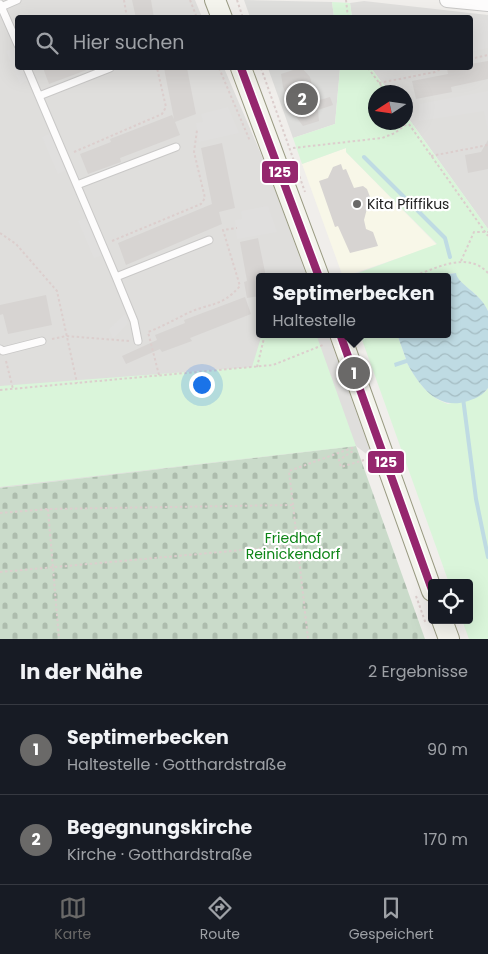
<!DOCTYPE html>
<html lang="de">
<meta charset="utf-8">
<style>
:root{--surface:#171b24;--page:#242831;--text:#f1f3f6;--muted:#9ea1a6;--line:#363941;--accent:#6a6968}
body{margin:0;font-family:Poppins,sans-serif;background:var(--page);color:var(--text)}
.controls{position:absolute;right:15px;bottom:15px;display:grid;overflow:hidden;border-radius:5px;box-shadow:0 5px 20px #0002}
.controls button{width:45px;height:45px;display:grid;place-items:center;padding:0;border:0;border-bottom:1px solid var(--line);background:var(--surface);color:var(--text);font:25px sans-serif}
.compass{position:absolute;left:368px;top:85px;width:45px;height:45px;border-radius:50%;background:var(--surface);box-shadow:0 5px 20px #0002;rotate:258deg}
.you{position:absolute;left:201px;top:384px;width:18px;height:18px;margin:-12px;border:4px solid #fff;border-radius:50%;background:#1a73e8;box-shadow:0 0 0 8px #1a73e833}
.badge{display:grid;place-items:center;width:32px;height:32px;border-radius:50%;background:var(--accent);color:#fff;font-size:16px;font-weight:700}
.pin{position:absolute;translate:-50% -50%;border:2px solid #fff;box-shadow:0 1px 5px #0006}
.popup{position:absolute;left:256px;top:273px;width:195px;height:65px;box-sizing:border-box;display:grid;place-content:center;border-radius:5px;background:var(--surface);filter:drop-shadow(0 1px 4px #0005);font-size:16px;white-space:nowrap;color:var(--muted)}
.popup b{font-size:19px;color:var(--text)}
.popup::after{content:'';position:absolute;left:50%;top:100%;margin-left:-10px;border:10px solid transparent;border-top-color:var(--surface)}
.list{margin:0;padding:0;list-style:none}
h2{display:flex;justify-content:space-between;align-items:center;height:65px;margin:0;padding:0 20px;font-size:21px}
h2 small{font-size:16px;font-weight:400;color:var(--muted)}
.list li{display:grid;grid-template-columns:32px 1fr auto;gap:15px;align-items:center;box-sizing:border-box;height:90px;padding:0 20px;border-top:1px solid var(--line)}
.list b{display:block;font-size:19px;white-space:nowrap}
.list p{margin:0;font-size:16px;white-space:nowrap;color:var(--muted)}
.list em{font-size:16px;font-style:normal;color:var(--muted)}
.icon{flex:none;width:28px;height:28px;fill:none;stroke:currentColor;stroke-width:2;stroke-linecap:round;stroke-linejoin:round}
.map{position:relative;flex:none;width:488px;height:639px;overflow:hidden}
.search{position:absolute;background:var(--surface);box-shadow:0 5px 20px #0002;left:15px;right:15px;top:15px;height:55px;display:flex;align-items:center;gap:12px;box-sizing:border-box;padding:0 18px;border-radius:5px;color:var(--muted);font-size:19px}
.sheet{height:245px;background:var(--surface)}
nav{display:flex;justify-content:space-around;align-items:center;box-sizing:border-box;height:70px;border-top:1px solid var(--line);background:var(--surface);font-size:14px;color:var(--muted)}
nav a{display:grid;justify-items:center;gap:2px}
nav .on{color:var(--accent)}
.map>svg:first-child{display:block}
.residential{fill:#dfdedc}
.education{fill:#f8f7e8}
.religious{fill:#dededc}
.cemetery{fill:url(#cemetery-stones)}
.park{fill:#daf5da}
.parking{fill:#e0dfde}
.water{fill:url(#water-waves)}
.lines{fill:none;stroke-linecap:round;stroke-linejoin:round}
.stream{stroke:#bfdbe3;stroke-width:4}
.building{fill:#d7d4d2}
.service-casing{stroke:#c9c8c7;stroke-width:9}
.minor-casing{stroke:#c9c8c7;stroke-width:16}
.secondary-casing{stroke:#999a82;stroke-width:22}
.path{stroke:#dccecd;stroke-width:2;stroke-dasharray:2.5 2.5;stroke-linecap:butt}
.service{stroke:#fdfcfc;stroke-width:7}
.minor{stroke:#fdfcfc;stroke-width:14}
.secondary{stroke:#f4f4ed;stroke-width:20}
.bus-1-casing{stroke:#fff;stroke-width:11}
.bus-1{stroke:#95276e;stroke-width:8}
.poi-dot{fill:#6a6968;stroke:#fff;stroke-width:2}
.labels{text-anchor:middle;stroke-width:4.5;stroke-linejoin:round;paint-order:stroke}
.poi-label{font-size:14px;fill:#222;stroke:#fff;text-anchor:start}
.park-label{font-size:14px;fill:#0c8416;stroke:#fff}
.line-badge{stroke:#fff;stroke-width:2}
.badge-label{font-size:14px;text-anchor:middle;font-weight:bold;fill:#fff}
</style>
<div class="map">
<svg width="488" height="639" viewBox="0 0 488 639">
<defs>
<pattern id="cemetery-stones" width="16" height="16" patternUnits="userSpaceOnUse" patternTransform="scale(1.25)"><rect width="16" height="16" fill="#cadbca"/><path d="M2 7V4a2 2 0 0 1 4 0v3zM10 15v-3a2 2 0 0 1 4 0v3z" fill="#adbcad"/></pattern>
<pattern id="water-waves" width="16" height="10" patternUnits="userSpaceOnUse" patternTransform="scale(1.25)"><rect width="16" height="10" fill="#bfdbe3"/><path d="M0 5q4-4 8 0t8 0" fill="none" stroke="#a4bcc2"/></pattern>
</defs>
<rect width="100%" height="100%" fill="#f0eeeb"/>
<path class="residential" d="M0,0H195L202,17L18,18V68H224L267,168L307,277H260V334H328L373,459L356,446L0,488Z
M364,1L488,15V229L406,115V92H389L371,68H470V18L352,17L350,3Z"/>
<path class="education" d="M346,148V152L437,245L343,277L302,164Z"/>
<path class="religious" d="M244,0L332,2L334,17H250Z
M268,68H340L335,124L293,138Z"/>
<path class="cemetery" d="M356,446L425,639H0V488Z"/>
<path class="park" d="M332,2L350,3L352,17H334Z
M340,68H371L389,92H376V122H406V115L488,229V311C480,292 458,285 455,273L448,274V277H347L437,244L346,152V148L302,164L293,138L335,124Z
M262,334H316L356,446L0,487V386L252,367Z
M360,334H397L406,359L396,366L407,363C417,381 428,397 448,404L485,392L488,388V639H469L462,620H469V583H449Z"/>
<path class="parking" d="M471,18L488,20V48L471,52Z
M15,48L18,68H23L28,80L20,84L6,51Z
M488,91V131L484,111L419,121V104Z
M228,107L239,133L199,142L196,123L203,122L201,114Z
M51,133L67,170L58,174L42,137Z
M268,206L277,232L237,239L235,220L242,219L241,211Z
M87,218L103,255L94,258L78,221Z
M125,314L128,323L113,339L109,329Z"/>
<path class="water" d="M456,273C457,284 481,293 488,311V388C483,395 477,398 468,401C438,411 420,387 407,363L395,367L394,363L406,359L397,334H448V274Z"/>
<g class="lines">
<path class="stream" d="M364,157L445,238L450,257
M463,398L476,499L488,557"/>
</g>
<path class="building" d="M132,0H151L154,18H136Z
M488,61V79L451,87L452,92L416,99L412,81L448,74L447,69L470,68V64Z
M43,68H92L49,84Z
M164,68H187L196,114L175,122L180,135L120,158L121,162L88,174L80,154L111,142L110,139L172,115L174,119Z
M299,68H302L310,77L316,101L330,97L333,105L318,110L319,121L303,126L291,110H293L283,87L281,74Z
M488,140V169L468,173L465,155L481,152Z
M222,143L235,208L219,212L222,224L126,265L118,243L212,204L201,148Z
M341,164L343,170L346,169L354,188L363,186L367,189L370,197L364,220L366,229L373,232L378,246L350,253L338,226L335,227L319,181L328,178L333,167Z
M258,238L266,277H260V296L247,298L244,282L247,281L240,242Z
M46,295L52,325L8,334L3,314L0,315V305Z
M245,297L251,314L190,338L192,341L162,352L160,349L126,364L122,356L157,340L155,335L185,323L184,320Z"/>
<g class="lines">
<defs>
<path id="service" d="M0,4L18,45
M1,7L17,0
M27,68L116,277L134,321L138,341
M39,96L110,68
M77,185L176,147
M116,277L209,240
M0,349L3,351L42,341"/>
<path id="minor" d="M447,0L488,4"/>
<path id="secondary" d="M215,0L222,18
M241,68L319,277
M340,334L432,591
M442,620L449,639"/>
</defs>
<use href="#service" class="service-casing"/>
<use href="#minor" class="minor-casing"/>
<use href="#secondary" class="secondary-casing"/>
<path class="path" d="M124,0L127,18
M190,0L197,18
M237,0L243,18
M346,0L348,18
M470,59L488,55
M219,68L250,141
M261,68L305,192
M368,68L386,92
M379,83L435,72L442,68
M406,120L488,236
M293,148L382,138L395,133L408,123
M74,152L162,114L166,107L157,68
M431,156L488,145
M0,233L16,244L57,291L77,383
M112,241L201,204L205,198L194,152L197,130
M461,261L474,232H488
M411,277C435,269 467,250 488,273
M52,339L66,336L129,341
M6,361L13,389
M257,367L265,334
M159,375L148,332C161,327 172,321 184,315C208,302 220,309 240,286L223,230L237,228
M0,390L273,365L323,345
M293,505L289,471L352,448L353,451L339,460L341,467L364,460
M48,509L59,639
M0,513L48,509L293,505L308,639
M0,572L298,545
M416,596L426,624"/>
<use href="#service" class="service"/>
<use href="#minor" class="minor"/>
<use href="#secondary" class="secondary"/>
<defs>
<path id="bus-1" d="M241,68L319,277
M340,334L432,590"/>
</defs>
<use href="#bus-1" class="bus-1-casing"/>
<use href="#bus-1" class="bus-1"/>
</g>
<circle class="poi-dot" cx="357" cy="204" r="5"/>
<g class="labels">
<g class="poi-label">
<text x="367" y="209">Kita Pfiffikus</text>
</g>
<g class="park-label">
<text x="293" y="543">Friedhof<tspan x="293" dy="16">Reinickendorf</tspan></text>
</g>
</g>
<g class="line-badge">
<rect x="261" y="160" width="38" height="24" rx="5" fill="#95276e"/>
<rect x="367" y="450" width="38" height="24" rx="5" fill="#95276e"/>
</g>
<g class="badge-label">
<text x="280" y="177">125</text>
<text x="386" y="467">125</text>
</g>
</svg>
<div class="controls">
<button><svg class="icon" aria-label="locate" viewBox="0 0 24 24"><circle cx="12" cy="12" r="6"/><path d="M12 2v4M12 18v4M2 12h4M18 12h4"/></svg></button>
</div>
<svg class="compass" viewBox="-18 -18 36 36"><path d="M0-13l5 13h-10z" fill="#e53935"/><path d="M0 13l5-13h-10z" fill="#9ea1a6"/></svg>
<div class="you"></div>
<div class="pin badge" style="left:354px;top:373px">1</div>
<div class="popup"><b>Septimerbecken</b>Haltestelle</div>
<div class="pin badge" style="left:302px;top:99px">2</div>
<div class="search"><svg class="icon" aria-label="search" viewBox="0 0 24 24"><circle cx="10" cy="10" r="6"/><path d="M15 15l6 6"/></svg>Hier suchen</div>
</div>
<section class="sheet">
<h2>In der Nähe<small>2 Ergebnisse</small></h2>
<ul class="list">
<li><span class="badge">1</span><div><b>Septimerbecken</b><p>Haltestelle · Gotthardstraße</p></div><em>90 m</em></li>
<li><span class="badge">2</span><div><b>Begegnungskirche</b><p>Kirche · Gotthardstraße</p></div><em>170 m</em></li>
</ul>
</section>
<nav>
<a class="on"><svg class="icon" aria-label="map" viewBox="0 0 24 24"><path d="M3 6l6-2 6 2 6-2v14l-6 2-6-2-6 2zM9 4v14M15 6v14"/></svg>Karte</a>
<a><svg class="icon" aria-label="directions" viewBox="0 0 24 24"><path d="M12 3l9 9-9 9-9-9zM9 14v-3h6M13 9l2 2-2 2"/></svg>Route</a>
<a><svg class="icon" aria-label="saved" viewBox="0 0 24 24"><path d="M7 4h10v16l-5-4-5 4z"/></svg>Gespeichert</a>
</nav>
